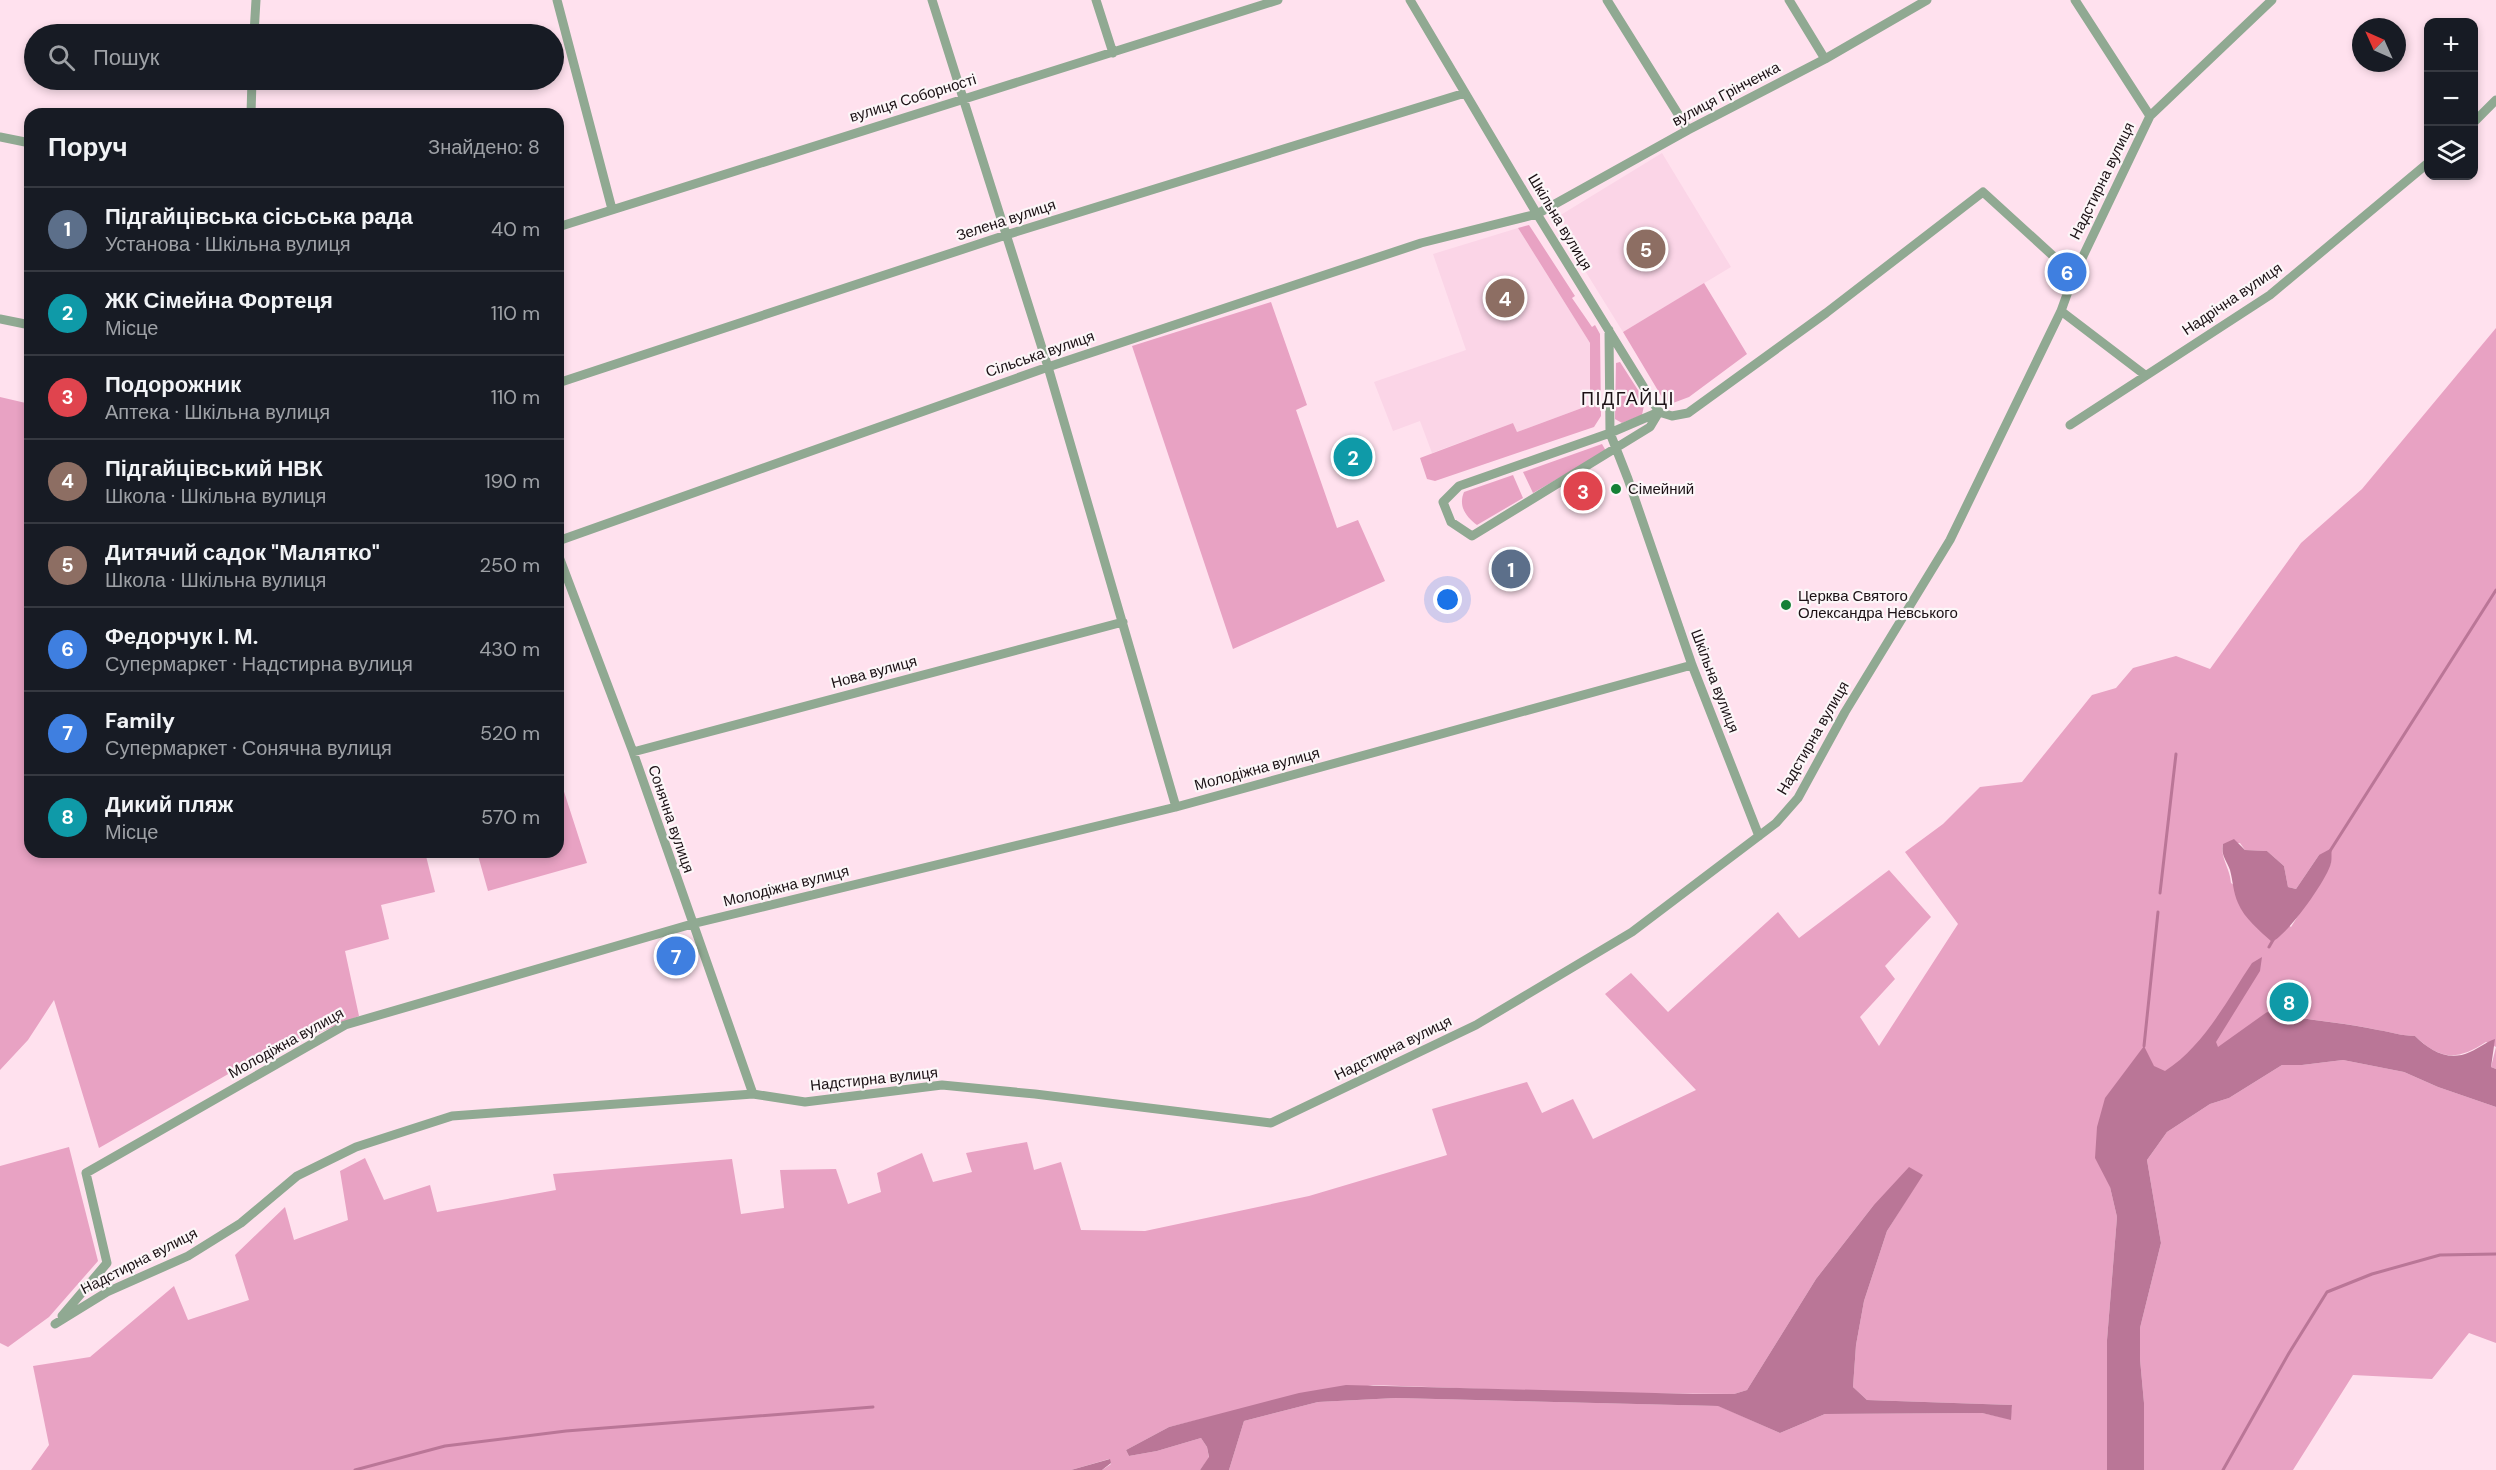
<!DOCTYPE html>
<html lang="uk">
<meta charset="utf-8">
<style>
:root{--surface:#171b24;--page:#242831;--text:#f1f3f6;--muted:#9ea1a6;--line:#363941;--accent:#0b8043}
body{margin:0;font-family:"DM Sans",sans-serif;background:var(--page);color:var(--text)}
.controls{position:absolute;right:18px;top:18px;display:grid;overflow:hidden;border-radius:12px;box-shadow:0 3px 9px #0003}
.controls button{width:54px;height:54px;display:grid;place-items:center;padding:0;border:0;border-bottom:2px solid var(--line);background:var(--surface);color:var(--text);font:30px sans-serif}
.compass{position:absolute;left:2352px;top:18px;width:54px;height:54px;border-radius:50%;background:var(--surface);box-shadow:0 3px 9px #0003;rotate:315deg}
.you{position:absolute;left:1448px;top:600px;width:21px;height:21px;margin:-15px;border:4px solid #fff;border-radius:50%;background:#1a73e8;box-shadow:0 0 0 9px #1a73e833}
.badge{display:grid;place-items:center;width:39px;height:39px;border-radius:50%;background:var(--accent);color:#fff;font-size:20px;font-weight:700}
.pin{position:absolute;translate:-50% -50%;border:3px solid #fff;box-shadow:0 2px 6px #0006}
.list{margin:0;padding:0;list-style:none}
h2{display:flex;justify-content:space-between;align-items:center;height:78px;margin:0;padding:0 24px;font-size:26px}
h2 small{font-size:20px;font-weight:400;color:var(--muted)}
.list li{display:grid;grid-template-columns:39px 1fr auto;gap:18px;align-items:center;box-sizing:border-box;height:84px;padding:0 24px;border-top:2px solid var(--line)}
.list b{display:block;font-size:22px;white-space:nowrap}
.list p{margin:0;font-size:20px;white-space:nowrap;color:var(--muted)}
.list em{font-size:20px;font-style:normal;color:var(--muted)}
.icon{flex:none;width:33px;height:33px;fill:none;stroke:currentColor;stroke-width:2;stroke-linecap:round;stroke-linejoin:round}
.map{position:relative;flex:none;width:2496px;height:1470px;overflow:hidden}
.search{position:absolute;background:var(--surface);box-shadow:0 3px 9px #0003;left:24px;top:24px;width:540px;height:66px;display:flex;align-items:center;gap:15px;box-sizing:border-box;padding:0 21px;border-radius:33px;color:var(--muted);font-size:22px}
.panel{position:absolute;background:var(--surface);box-shadow:0 3px 9px #0003;left:24px;top:108px;width:540px;height:750px;border-radius:18px}
.map>svg:first-child{display:block}
.built{fill:#fbd5e7}
.green{fill:#e8a2c3;fill-rule:evenodd}
.water{fill:#ba7697}
.lines{fill:none;stroke-linecap:round;stroke-linejoin:round}
.stream{stroke:#ba7697;stroke-width:3}
.street{stroke:#90a992;stroke-width:9}
.poi-dot{fill:#158036;stroke:#fcf6f8;stroke-width:2}
.labels{text-anchor:middle;stroke-width:4.5;stroke-linejoin:round;paint-order:stroke}
.street-label{font-size:15px;fill:#1b1115;stroke:#fcf6f8}
.poi-label{font-size:15px;fill:#1b1115;stroke:#fcf6f8;text-anchor:start}
.quarter-label{font-size:18px;letter-spacing:1.5px;fill:#1b1115;stroke:#fcf6f8}
</style>
<div class="map">
<svg width="2496" height="1470" viewBox="0 0 2496 1470">
<rect width="100%" height="100%" fill="#ffe1ee"/>
<path class="built" d="M1662,153L1731,267L1623,332L1561,232L1567,228L1559,216Z
M1518,228L1590,343V405L1517,432L1513,423L1432,453L1420,421L1393,431L1374,382L1466,350L1433,254Z"/>
<path class="green" d="M1529,225L1575,296L1572,298L1592,327L1595,325L1600,334L1601,416L1594,427L1435,481L1427,479L1420,458L1513,423L1517,432L1590,405V343L1518,228Z
M1704,283L1747,354L1689,397L1673,403L1663,399L1623,332Z
M1271,302L1307,405L1296,410L1337,528L1358,520L1385,581L1233,649L1132,346Z
M2496,328V1069L2491,1067L2496,1047L2486,1042C2457,1061 2440,1060 2415,1036C2402,1036 2391,1032 2378,1030C2342,1022 2304,1020 2267,1012L2110,1187L2117,1217L2107,1340V1470H1229L1244,1421L1318,1402L1396,1398L1719,1406L1780,1433L1825,1414L1982,1413L2010,1419L2012,1405L1867,1400L1853,1387L1856,1345L1864,1301L1887,1231L1922,1175L1873,1206L1816,1279L1747,1390L1734,1394L1599,1393L1373,1385L1222,1414L1169,1427L1126,1450L1129,1456L1157,1451L1201,1438L1207,1447L1209,1458L1200,1470H1102L1111,1464L1109,1459L1071,1470H31L49,1445L33,1366L90,1357L174,1286L188,1320L249,1300L235,1255L285,1207L294,1240L348,1220L340,1171L365,1158L384,1200L430,1185L437,1212L556,1190L553,1174L732,1159L741,1214L784,1208L780,1170L836,1169L848,1204L881,1192L877,1173L922,1153L933,1182L972,1172L966,1153L1027,1142L1034,1170L1061,1162L1081,1230L1145,1231L1309,1196L1447,1155L1432,1109L1527,1082L1542,1113L1573,1099L1593,1139L1696,1090L1605,994L1631,973L1668,1012L1778,912L1799,938L1889,870L1931,917L1885,966L1895,979L1860,1017L1879,1046L1958,924L1905,852L1943,824L1980,787L2022,782L2092,695L2116,688L2133,668L2176,656L2210,669L2301,543L2362,489ZM2240,843L2245,850L2267,851L2284,866L2288,887L2296,889L2319,855L2331,863L2291,927L2231,883C2230,868 2220,858 2223,844Z
M1620,362L1645,401L1642,415L1622,423L1615,419L1616,363Z
M0,397L30,404V852H425L435,892L381,905L389,939L345,951L359,1016L251,1061L99,1148L54,1000L28,1040L0,1070Z
M1602,444L1606,451L1533,493L1523,472Z
M1513,475L1523,498L1477,525C1466,517 1458,506 1464,492Z
M558,773L587,863L488,891L477,852H558Z
M2343,1060L2404,1072L2438,1087L2496,1107V1343L2469,1333L2432,1379L2353,1375L2293,1470H2144V1403L2140,1359V1328L2161,1243L2147,1160L2167,1132L2210,1104L2229,1098L2282,1065H2302Z
M69,1147L98,1261L49,1317L8,1347L0,1343V1166Z"/>
<path class="water" d="M2234,839L2245,850L2267,851L2284,866L2288,887L2296,889L2319,855L2332,848C2331,852 2332,859 2331,863C2327,880 2288,934 2272,942C2260,931 2244,918 2238,903C2233,892 2233,881 2230,870C2226,859 2221,856 2223,844Z
M2262,957L2260,971L2216,1042L2218,1047L2267,1012C2304,1020 2341,1022 2378,1030C2391,1032 2402,1036 2415,1036C2430,1051 2449,1062 2470,1052C2479,1048 2486,1042 2495,1039L2491,1067L2496,1069V1107L2438,1087L2404,1072L2343,1060L2302,1065H2282L2229,1098L2210,1104L2167,1132L2147,1160L2161,1243L2140,1328V1359L2144,1403V1470H2107V1340L2117,1217L2110,1187L2095,1158L2097,1127L2105,1098L2144,1046L2154,1066L2165,1071C2204,1046 2227,1000 2252,963Z
M1909,1167L1923,1175L1887,1231L1864,1301L1856,1345L1853,1387L1867,1400L2012,1405L2011,1420L1982,1413L1825,1414L1780,1433L1718,1406L1396,1398L1318,1402L1244,1421L1229,1470H1200L1209,1457L1207,1447L1201,1438L1157,1451L1129,1456L1126,1450L1169,1427L1299,1393L1346,1385L1693,1394H1734L1747,1390L1816,1279L1873,1206Z
M1110,1459L1111,1463L1102,1470H1071Z"/>
<g class="lines">
<path class="stream" d="M2330,851L2496,590
M2160,893L2176,754
M2269,947L2273,940
M2144,1046L2158,912
M355,1470L445,1446L566,1431L873,1407
M2223,1470L2289,1353L2327,1292L2372,1274L2440,1255L2496,1254"/>
<path class="street" d="M557,0L612,209
M932,0L1048,367L1176,807
M1096,0L1113,53
M1410,0L1537,214L1659,412
M1607,0L1688,130
M1789,0L1825,59
M2075,0L2150,116
M254,34L256,0
M251,114L252,80
M2474,122L2496,100
M0,137L30,143
M558,227L1278,0
M2061,311L2145,375
M0,319L30,325
M1609,330L1610,433L1628,479L1692,665L1759,836
M558,383L1006,235L1465,93
M1659,412L1672,416L1688,413L1826,313L1983,192L2074,275
M1659,412L1650,427L1472,536L1451,522L1443,502L1459,486L1610,433Z
M2070,425L2270,295L2428,163
M558,541L1048,367L1421,243L1537,214L1688,130L1825,59L1927,0
M558,554L633,752L753,1094
M633,752L1123,622
M62,1316L107,1263L86,1173L345,1025L692,924L1176,807L1692,665
M55,1324L107,1292L188,1256L241,1223L297,1176L356,1147L452,1116L753,1094L805,1102L942,1085L1035,1094L1271,1123L1476,1025L1632,932L1776,823L1798,798L1845,712L1950,540L2061,311L2074,275L2150,116L2272,0"/>
</g>
<g class="poi-dot">
<circle cx="1616" cy="489" r="6"/>
<circle cx="1786" cy="605" r="6"/>
</g>
<g class="labels">
<g class="street-label">
<text transform="translate(1726 94) rotate(-28)" y="5">вулиця Грінченка</text>
<text transform="translate(913 98) rotate(-17)" y="5">вулиця Соборності</text>
<text transform="translate(2102 181) rotate(-64)" y="5">Надстирна вулиця</text>
<text transform="translate(1006 220) rotate(-18)" y="5">Зелена вулиця</text>
<text transform="translate(1560 222) rotate(59)" y="5">Шкільна вулиця</text>
<text transform="translate(2232 299) rotate(-34)" y="5">Надрічна вулиця</text>
<text transform="translate(1040 354) rotate(-19)" y="5">Сільська вулиця</text>
<text transform="translate(874 672) rotate(-15)" y="5">Нова вулиця</text>
<text transform="translate(1715 681) rotate(69)" y="5">Шкільна вулиця</text>
<text transform="translate(1813 738) rotate(-60)" y="5">Надстирна вулиця</text>
<text transform="translate(1257 769) rotate(-15)" y="5">Молодіжна вулиця</text>
<text transform="translate(671 819) rotate(71)" y="5">Сонячна вулиця</text>
<text transform="translate(786 886) rotate(-14)" y="5">Молодіжна вулиця</text>
<text transform="translate(286 1043) rotate(-29)" y="5">Молодіжна вулиця</text>
<text transform="translate(1393 1048) rotate(-26)" y="5">Надстирна вулиця</text>
<text transform="translate(874 1079) rotate(-6)" y="5">Надстирна вулиця</text>
<text transform="translate(139 1261) rotate(-27)" y="5">Надстирна вулиця</text>
</g>
<g class="poi-label">
<text x="1628" y="494">Сімейний</text>
<text x="1798" y="601">Церква Святого<tspan x="1798" dy="17">Олександра Невського</tspan></text>
</g>
<g class="quarter-label">
<text x="1628" y="405">ПІДГАЙЦІ</text>
</g>
</g>
</svg>
<div class="controls">
<button>+</button>
<button>−</button>
<button><svg class="icon" aria-label="layers" viewBox="0 0 24 24"><path d="M12 4l9 5-9 5-9-5zM3 14l9 5 9-5"/></svg></button>
</div>
<svg class="compass" viewBox="-18 -18 36 36"><path d="M0-13l5 13h-10z" fill="#e53935"/><path d="M0 13l5-13h-10z" fill="#9ea1a6"/></svg>
<div class="you"></div>
<div class="pin badge" style="left:1511px;top:569px;background:#5c6f8a">1</div>
<div class="pin badge" style="left:1353px;top:457px;background:#0f9aa8">2</div>
<div class="pin badge" style="left:1583px;top:491px;background:#e0444e">3</div>
<div class="pin badge" style="left:1505px;top:298px;background:#8d6e63">4</div>
<div class="pin badge" style="left:1646px;top:249px;background:#8d6e63">5</div>
<div class="pin badge" style="left:2067px;top:272px;background:#3f7fe0">6</div>
<div class="pin badge" style="left:676px;top:956px;background:#3f7fe0">7</div>
<div class="pin badge" style="left:2289px;top:1002px;background:#0f9aa8">8</div>
<div class="search"><svg class="icon" aria-label="search" viewBox="0 0 24 24"><circle cx="10" cy="10" r="6"/><path d="M15 15l6 6"/></svg>Пошук</div>
<section class="panel">
<h2>Поруч<small>Знайдено: 8</small></h2>
<ul class="list">
<li><span class="badge" style="background:#5c6f8a">1</span><div><b>Підгайцівська сісьська рада</b><p>Установа · Шкільна вулиця</p></div><em>40 m</em></li>
<li><span class="badge" style="background:#0f9aa8">2</span><div><b>ЖК Сімейна Фортеця</b><p>Місце</p></div><em>110 m</em></li>
<li><span class="badge" style="background:#e0444e">3</span><div><b>Подорожник</b><p>Аптека · Шкільна вулиця</p></div><em>110 m</em></li>
<li><span class="badge" style="background:#8d6e63">4</span><div><b>Підгайцівський НВК</b><p>Школа · Шкільна вулиця</p></div><em>190 m</em></li>
<li><span class="badge" style="background:#8d6e63">5</span><div><b>Дитячий садок &quot;Малятко&quot;</b><p>Школа · Шкільна вулиця</p></div><em>250 m</em></li>
<li><span class="badge" style="background:#3f7fe0">6</span><div><b>Федорчук І. М.</b><p>Супермаркет · Надстирна вулиця</p></div><em>430 m</em></li>
<li><span class="badge" style="background:#3f7fe0">7</span><div><b>Family</b><p>Супермаркет · Сонячна вулиця</p></div><em>520 m</em></li>
<li><span class="badge" style="background:#0f9aa8">8</span><div><b>Дикий пляж</b><p>Місце</p></div><em>570 m</em></li>
</ul>
</section>
</div>
